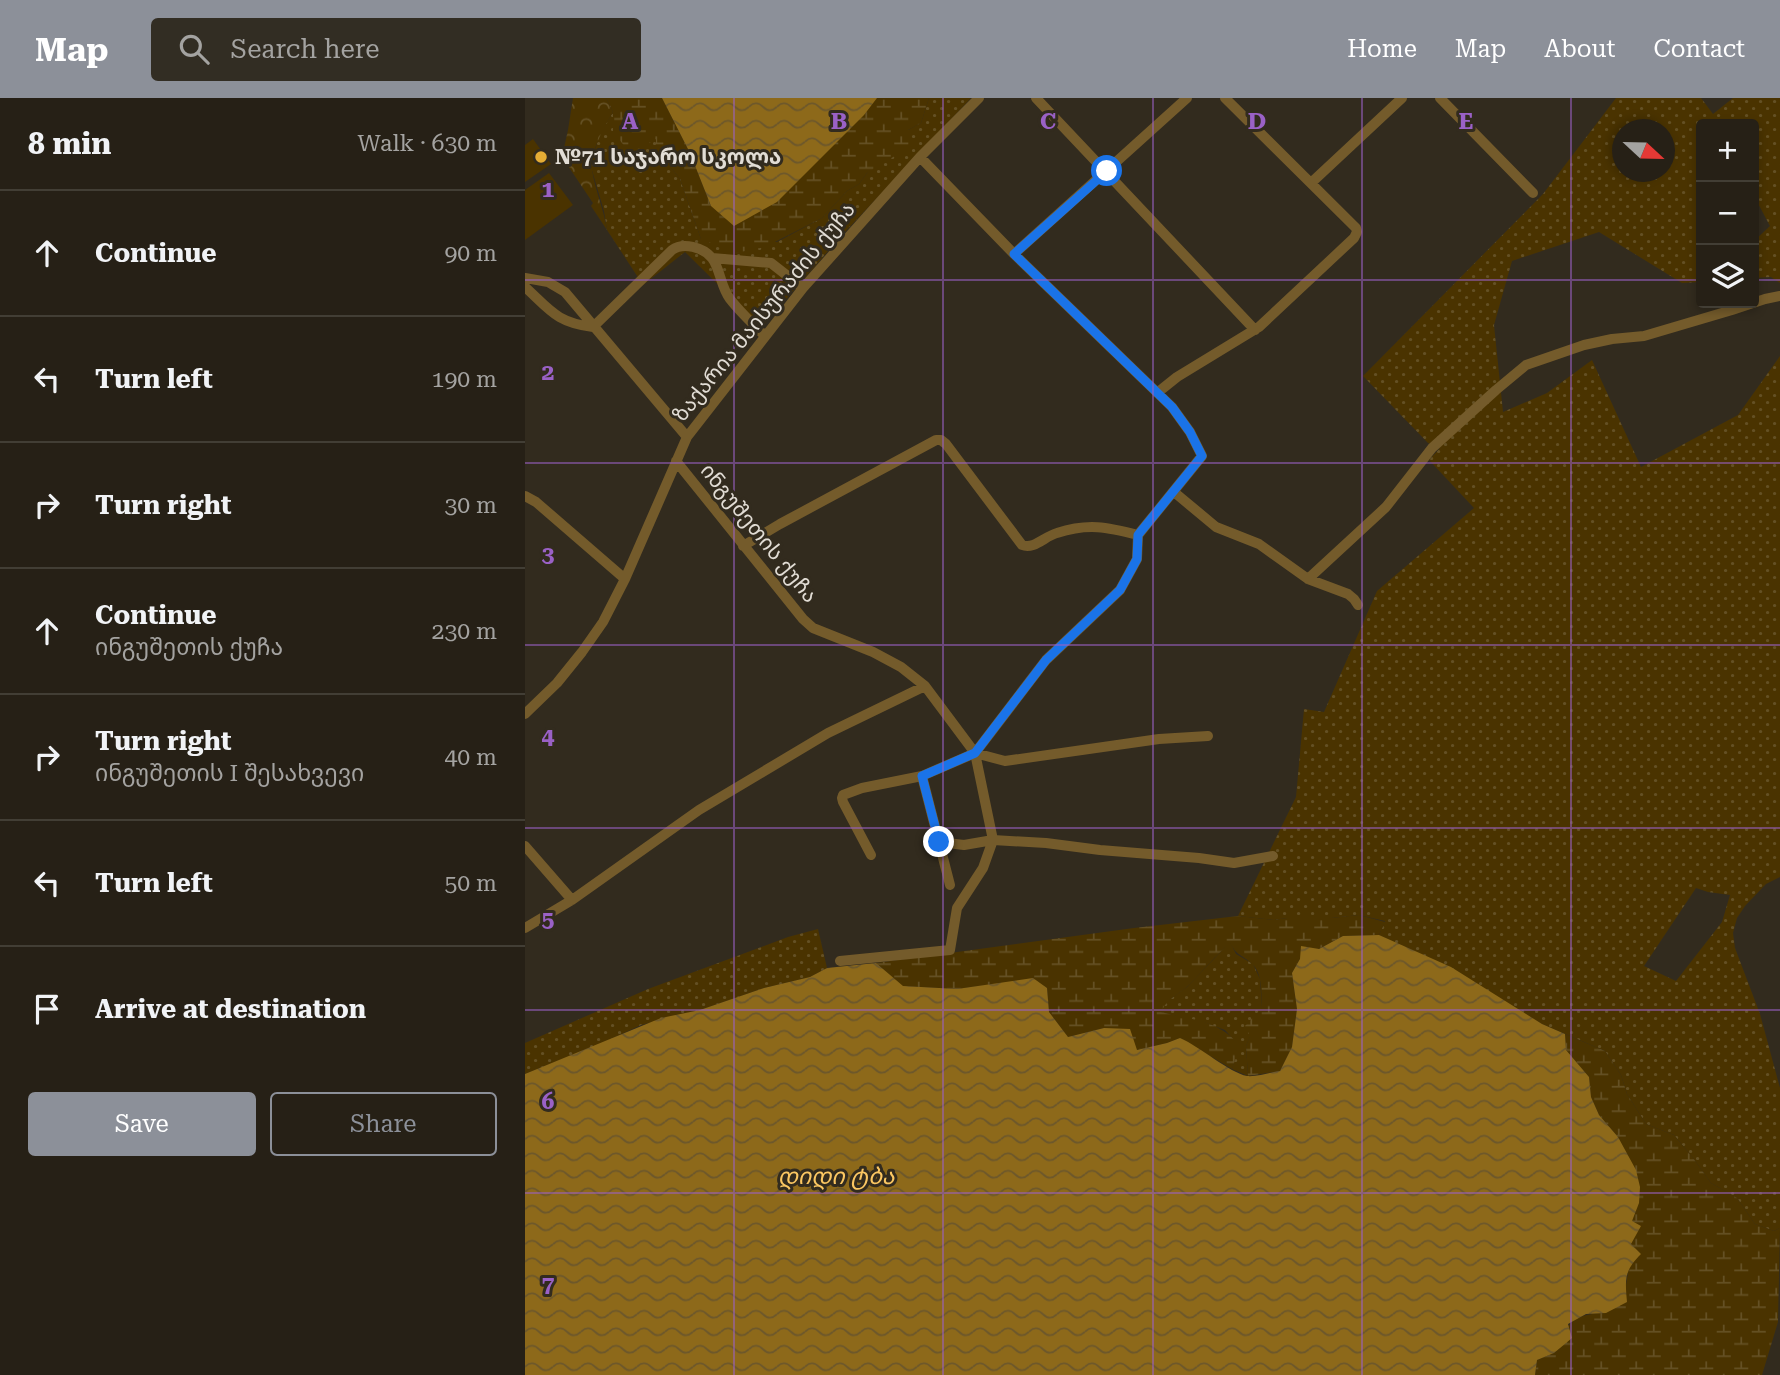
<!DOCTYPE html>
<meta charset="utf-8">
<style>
:root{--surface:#262016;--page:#322d23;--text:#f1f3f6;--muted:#a4a3a1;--line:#423e35;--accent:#8c9099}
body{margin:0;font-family:"Roboto Serif","Noto Sans Georgian",serif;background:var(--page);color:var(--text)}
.controls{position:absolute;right:21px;top:21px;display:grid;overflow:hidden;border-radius:7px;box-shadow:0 4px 10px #0003}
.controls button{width:63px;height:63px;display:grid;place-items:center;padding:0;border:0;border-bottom:2px solid var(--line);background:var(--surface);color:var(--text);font:35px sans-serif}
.compass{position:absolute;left:1087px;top:21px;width:63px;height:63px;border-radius:50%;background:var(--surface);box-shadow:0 4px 10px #0003;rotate:112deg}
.stop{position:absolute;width:21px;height:21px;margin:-16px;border:5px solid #1a73e8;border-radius:50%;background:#fff}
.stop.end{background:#1a73e8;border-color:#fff;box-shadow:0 2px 7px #0008}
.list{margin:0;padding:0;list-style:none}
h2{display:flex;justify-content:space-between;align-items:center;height:91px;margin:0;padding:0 28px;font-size:30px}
h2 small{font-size:23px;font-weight:400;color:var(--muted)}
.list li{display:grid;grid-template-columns:46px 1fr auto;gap:21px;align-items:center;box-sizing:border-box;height:126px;padding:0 28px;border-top:2px solid var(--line)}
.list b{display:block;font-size:26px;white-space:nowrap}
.list p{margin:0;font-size:23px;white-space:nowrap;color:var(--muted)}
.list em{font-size:23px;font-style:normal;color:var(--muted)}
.actions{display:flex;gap:14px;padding:21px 28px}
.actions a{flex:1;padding:16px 0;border:2px solid var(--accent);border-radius:7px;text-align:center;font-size:24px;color:var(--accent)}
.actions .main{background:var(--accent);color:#fff}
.icon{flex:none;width:38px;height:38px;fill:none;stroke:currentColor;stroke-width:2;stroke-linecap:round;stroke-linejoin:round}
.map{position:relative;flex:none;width:1255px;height:1277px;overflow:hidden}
header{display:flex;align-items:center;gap:42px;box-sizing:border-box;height:98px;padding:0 35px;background:var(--accent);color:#fff}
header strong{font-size:33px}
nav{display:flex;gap:38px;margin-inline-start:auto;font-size:24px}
.search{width:490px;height:63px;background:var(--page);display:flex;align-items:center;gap:18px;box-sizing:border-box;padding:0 24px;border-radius:7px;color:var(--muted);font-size:26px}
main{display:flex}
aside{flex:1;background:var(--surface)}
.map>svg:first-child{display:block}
.grass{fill:url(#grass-dots);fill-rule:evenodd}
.forest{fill:url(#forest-crowns)}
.wetland{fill:url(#wetland-marsh)}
.pitch{fill:#4a3300}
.water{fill:url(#water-waves)}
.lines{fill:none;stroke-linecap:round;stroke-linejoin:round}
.minor{stroke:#745b2b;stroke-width:10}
.route{stroke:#1a73e8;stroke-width:9}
.grid{fill:none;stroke:#9a61c6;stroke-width:2;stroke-opacity:0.55}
.poi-dot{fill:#e5ad35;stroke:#322b1e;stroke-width:2.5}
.labels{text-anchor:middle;stroke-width:6;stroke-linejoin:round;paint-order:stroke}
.poi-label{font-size:21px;font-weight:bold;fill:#e2ddd5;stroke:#322b1e;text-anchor:start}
.street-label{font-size:21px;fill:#e2ddd5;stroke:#322b1e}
.water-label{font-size:23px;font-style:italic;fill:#fbc762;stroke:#322b1e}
.grid-label{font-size:23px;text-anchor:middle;font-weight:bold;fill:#9a61c6;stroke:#322b1e;stroke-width:6;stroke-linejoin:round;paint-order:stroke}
</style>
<header>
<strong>Map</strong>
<div class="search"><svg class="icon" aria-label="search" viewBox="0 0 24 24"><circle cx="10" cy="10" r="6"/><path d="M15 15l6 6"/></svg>Search here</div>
<nav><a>Home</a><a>Map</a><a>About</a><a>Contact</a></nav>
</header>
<main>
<aside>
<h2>8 min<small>Walk · 630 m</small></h2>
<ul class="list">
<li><svg class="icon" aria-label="ahead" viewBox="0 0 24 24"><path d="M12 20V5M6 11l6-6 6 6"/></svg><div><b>Continue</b></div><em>90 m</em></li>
<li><svg class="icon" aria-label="left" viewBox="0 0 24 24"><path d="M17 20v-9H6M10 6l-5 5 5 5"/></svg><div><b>Turn left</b></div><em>190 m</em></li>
<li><svg class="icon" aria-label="right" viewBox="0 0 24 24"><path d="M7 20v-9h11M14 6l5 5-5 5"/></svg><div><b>Turn right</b></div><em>30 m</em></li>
<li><svg class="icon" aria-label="ahead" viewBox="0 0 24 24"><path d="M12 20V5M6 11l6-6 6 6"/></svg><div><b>Continue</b><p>ინგუშეთის ქუჩა</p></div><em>230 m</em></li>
<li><svg class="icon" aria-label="right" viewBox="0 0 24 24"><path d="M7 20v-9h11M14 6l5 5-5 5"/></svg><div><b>Turn right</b><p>ინგუშეთის I შესახვევი</p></div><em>40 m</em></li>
<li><svg class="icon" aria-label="left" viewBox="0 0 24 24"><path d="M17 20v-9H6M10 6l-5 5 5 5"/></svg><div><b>Turn left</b></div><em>50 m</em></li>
<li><svg class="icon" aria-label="arrive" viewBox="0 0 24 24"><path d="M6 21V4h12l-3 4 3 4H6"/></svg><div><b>Arrive at destination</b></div></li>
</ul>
<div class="actions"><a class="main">Save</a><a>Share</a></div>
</aside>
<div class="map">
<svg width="1255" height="1277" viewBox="0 0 1255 1277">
<defs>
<pattern id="grass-dots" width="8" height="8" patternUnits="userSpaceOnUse" patternTransform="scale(1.75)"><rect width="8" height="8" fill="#4a3300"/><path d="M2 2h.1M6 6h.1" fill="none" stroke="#645024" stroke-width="1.8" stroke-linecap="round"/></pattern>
<pattern id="forest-crowns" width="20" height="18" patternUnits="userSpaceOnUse" patternTransform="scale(1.75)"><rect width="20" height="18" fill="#4a3300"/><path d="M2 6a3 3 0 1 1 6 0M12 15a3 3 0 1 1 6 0" fill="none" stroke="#645024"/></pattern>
<pattern id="wetland-marsh" width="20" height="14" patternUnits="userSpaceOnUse" patternTransform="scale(1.75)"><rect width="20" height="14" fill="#4a3300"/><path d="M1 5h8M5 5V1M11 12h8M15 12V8" fill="none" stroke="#645024"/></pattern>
<pattern id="water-waves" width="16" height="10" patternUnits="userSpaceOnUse" patternTransform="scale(1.75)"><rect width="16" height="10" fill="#8d691a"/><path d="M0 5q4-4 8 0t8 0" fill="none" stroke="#6c572b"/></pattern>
</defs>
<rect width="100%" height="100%" fill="#322b1e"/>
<path class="grass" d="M404,0H446L318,136L235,231L230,223L160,154L118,187L82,132L79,113L66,69L74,37L88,14V34L132,40L131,51L155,81L176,141L252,144L297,120L322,93L334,86L342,75L383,32L396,25Z
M1091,0H1176L1188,16L1208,0H1255V185L1246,179L1229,180V143L1245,128L1229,98V26H1176V85L1173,87L1176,95V184L1157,185L1074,134L987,163L969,227L978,314L1022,295L1067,262L1116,369L1213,317L1255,258V779L1241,786L1220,808L1212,820L1208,835L1210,850L1235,916L1255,990V1130L1249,1133L1230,1126L1212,1100L1186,1085L1168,1060L1149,1037L1121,1026L1102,996L1096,977L1080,953L1017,926L854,837L860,823L834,817L806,820H762L749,822L713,818L771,699L779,611L799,614L852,493L949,410L904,362L915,350L903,345L838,278L1018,96ZM1098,32H1140V74H1098ZM1171,790L1183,794L1205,797L1197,824L1151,883L1119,868Z
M293,831L302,870L285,879L239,890L175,912L116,927L75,946L0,976V945L123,891L263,839Z
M705,844L711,856L728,866L735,881L737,910L721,948L723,978L707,971L714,948L700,932L681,925L635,914L641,904L662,889Z"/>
<path class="forest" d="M48,0H81L88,14C79,29 65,54 67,72C70,92 79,112 82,132L66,108L68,105L37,59L43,32Z"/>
<path class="wetland" d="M81,0H137L165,55L186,108L351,0H404L396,25L383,32L386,48L342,75L334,86L322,93L297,120L240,149L210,155L176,141L155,81L131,51V41L106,56L88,34V14Z
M834,817L860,824L854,837L818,838L775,861L767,875L772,911L767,949L755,973L723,978L721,948L725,938L720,928L737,910C736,896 738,874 726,865C715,855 713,859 705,845C691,857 678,873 665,886C653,898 644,898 636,914C666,922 693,921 715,948L707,971L655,940L642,945L612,952L579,930L543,939L524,914L522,890L508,881L432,891L377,888L351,865L609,830L713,818L749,822L762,820H806Z
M1040,936L1080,953L1096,977L1102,996L1121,1026L1149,1037L1168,1060L1186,1085L1212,1100L1230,1126L1249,1133L1255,1130L1253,1224L1237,1277H1010L1012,1262L1029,1255C1044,1225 1045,1216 1081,1215L1101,1187L1104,1168L1107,1123L1093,1039L1074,1017L1066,999L1064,979L1041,952Z"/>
<path class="pitch" d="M8,41L26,66L0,84V47Z
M24,75L48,107L0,142V92Z"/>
<path class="water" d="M137,0H352L339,17L252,104L209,128L186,108L165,55Z
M854,837L926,869L1017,926L1040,936L1041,952L1064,979L1066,999L1074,1017L1093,1039L1111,1072L1115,1089L1114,1105L1107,1123L1116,1128L1106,1146L1116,1156C1099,1173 1100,1181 1102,1204L1081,1215L1061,1216L1043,1226L1047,1240L1029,1255L1012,1262L1010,1277H0V976L136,920L175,912L239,890L285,879L302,870L351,865L378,888L432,891L508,880L522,890L524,914L543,939L579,930L605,931L612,952L642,945L655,940C674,948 705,975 722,978C732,979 746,974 755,973L767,949L772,911L767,875L775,861L776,848L794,851L818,838Z"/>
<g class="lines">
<path class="minor" d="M511,0L730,232
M915,0L1008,95
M786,85L877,0
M489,156L662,0
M187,160L246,165L278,190
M0,180L23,184L40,194L162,339
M0,189C25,212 32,225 68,229L147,152C158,144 178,149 187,160C195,170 196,190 205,201C215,214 228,226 240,238
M632,295L652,279L734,229L829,140L832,134L831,130L700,0
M151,363L278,521L288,530L348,554L376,569L400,588L450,655L468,742L458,770L432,810L425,852L315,863
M649,394L691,429L734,446L783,481L823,496L829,501L833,507
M0,398L11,404L100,481
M218,448L255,426L411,342H416L421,346L497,447C509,452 520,438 532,435C563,425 582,429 613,437
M783,481L861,409L907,350L971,292L1001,267L1059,247L1087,241L1119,238L1207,212L1240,201L1255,198
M0,616L32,585L57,554L78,524L100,481L162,339L278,190L395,59L454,0
M450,655L480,663L634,641L683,638
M397,678L425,787
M414,744L439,747L468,742L521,745L575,752L674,760L709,765L748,758
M0,748L47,802
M346,757L318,704L317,700L318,697L337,690L397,678L450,655L521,562L595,492L612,461L613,437L677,358L665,334L647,309L489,156L395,59
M0,830L47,802L174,712L303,635L400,588"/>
</g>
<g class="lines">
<path class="route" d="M414,744L397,678L450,655L521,562L595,492L612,461L613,437L677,358L665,334L647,309L489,156L582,73"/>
</g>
<path class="grid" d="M209,0V1277M418,0V1277M628,0V1277M837,0V1277M1046,0V1277M0,182H1176M1229,182H1255M0,365H1255M0,547H1255M0,730H1255M0,912H1255M0,1095H1255"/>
<circle class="poi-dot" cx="16" cy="59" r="7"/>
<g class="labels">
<g class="poi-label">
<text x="30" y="66">№71 საჯარო სკოლა</text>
</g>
<g class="street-label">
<text transform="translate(239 214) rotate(-51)" y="7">ზაქარია მაისურაძის ქუჩა</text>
<text transform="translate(234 435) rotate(51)" y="7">ინგუშეთის ქუჩა</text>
</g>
<g class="water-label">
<text x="311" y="1086">დიდი ტბა</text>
</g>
</g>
<g class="grid-label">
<text x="105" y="31">A</text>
<text x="314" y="31">B</text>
<text x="523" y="31">C</text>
<text x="732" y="31">D</text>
<text x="941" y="31">E</text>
<text x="23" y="99">1</text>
<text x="23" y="282">2</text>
<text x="23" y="464">3</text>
<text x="23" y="646">4</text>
<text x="23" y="829">5</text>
<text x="23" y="1011">6</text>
<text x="23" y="1194">7</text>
</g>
</svg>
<div class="controls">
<button>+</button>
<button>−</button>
<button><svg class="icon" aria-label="layers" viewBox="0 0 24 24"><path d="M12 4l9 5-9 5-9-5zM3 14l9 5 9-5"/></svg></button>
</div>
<svg class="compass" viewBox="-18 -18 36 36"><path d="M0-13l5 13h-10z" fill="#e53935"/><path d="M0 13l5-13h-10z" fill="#a4a3a1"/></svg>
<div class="stop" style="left:582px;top:73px"></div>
<div class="stop end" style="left:414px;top:744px"></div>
</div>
</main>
